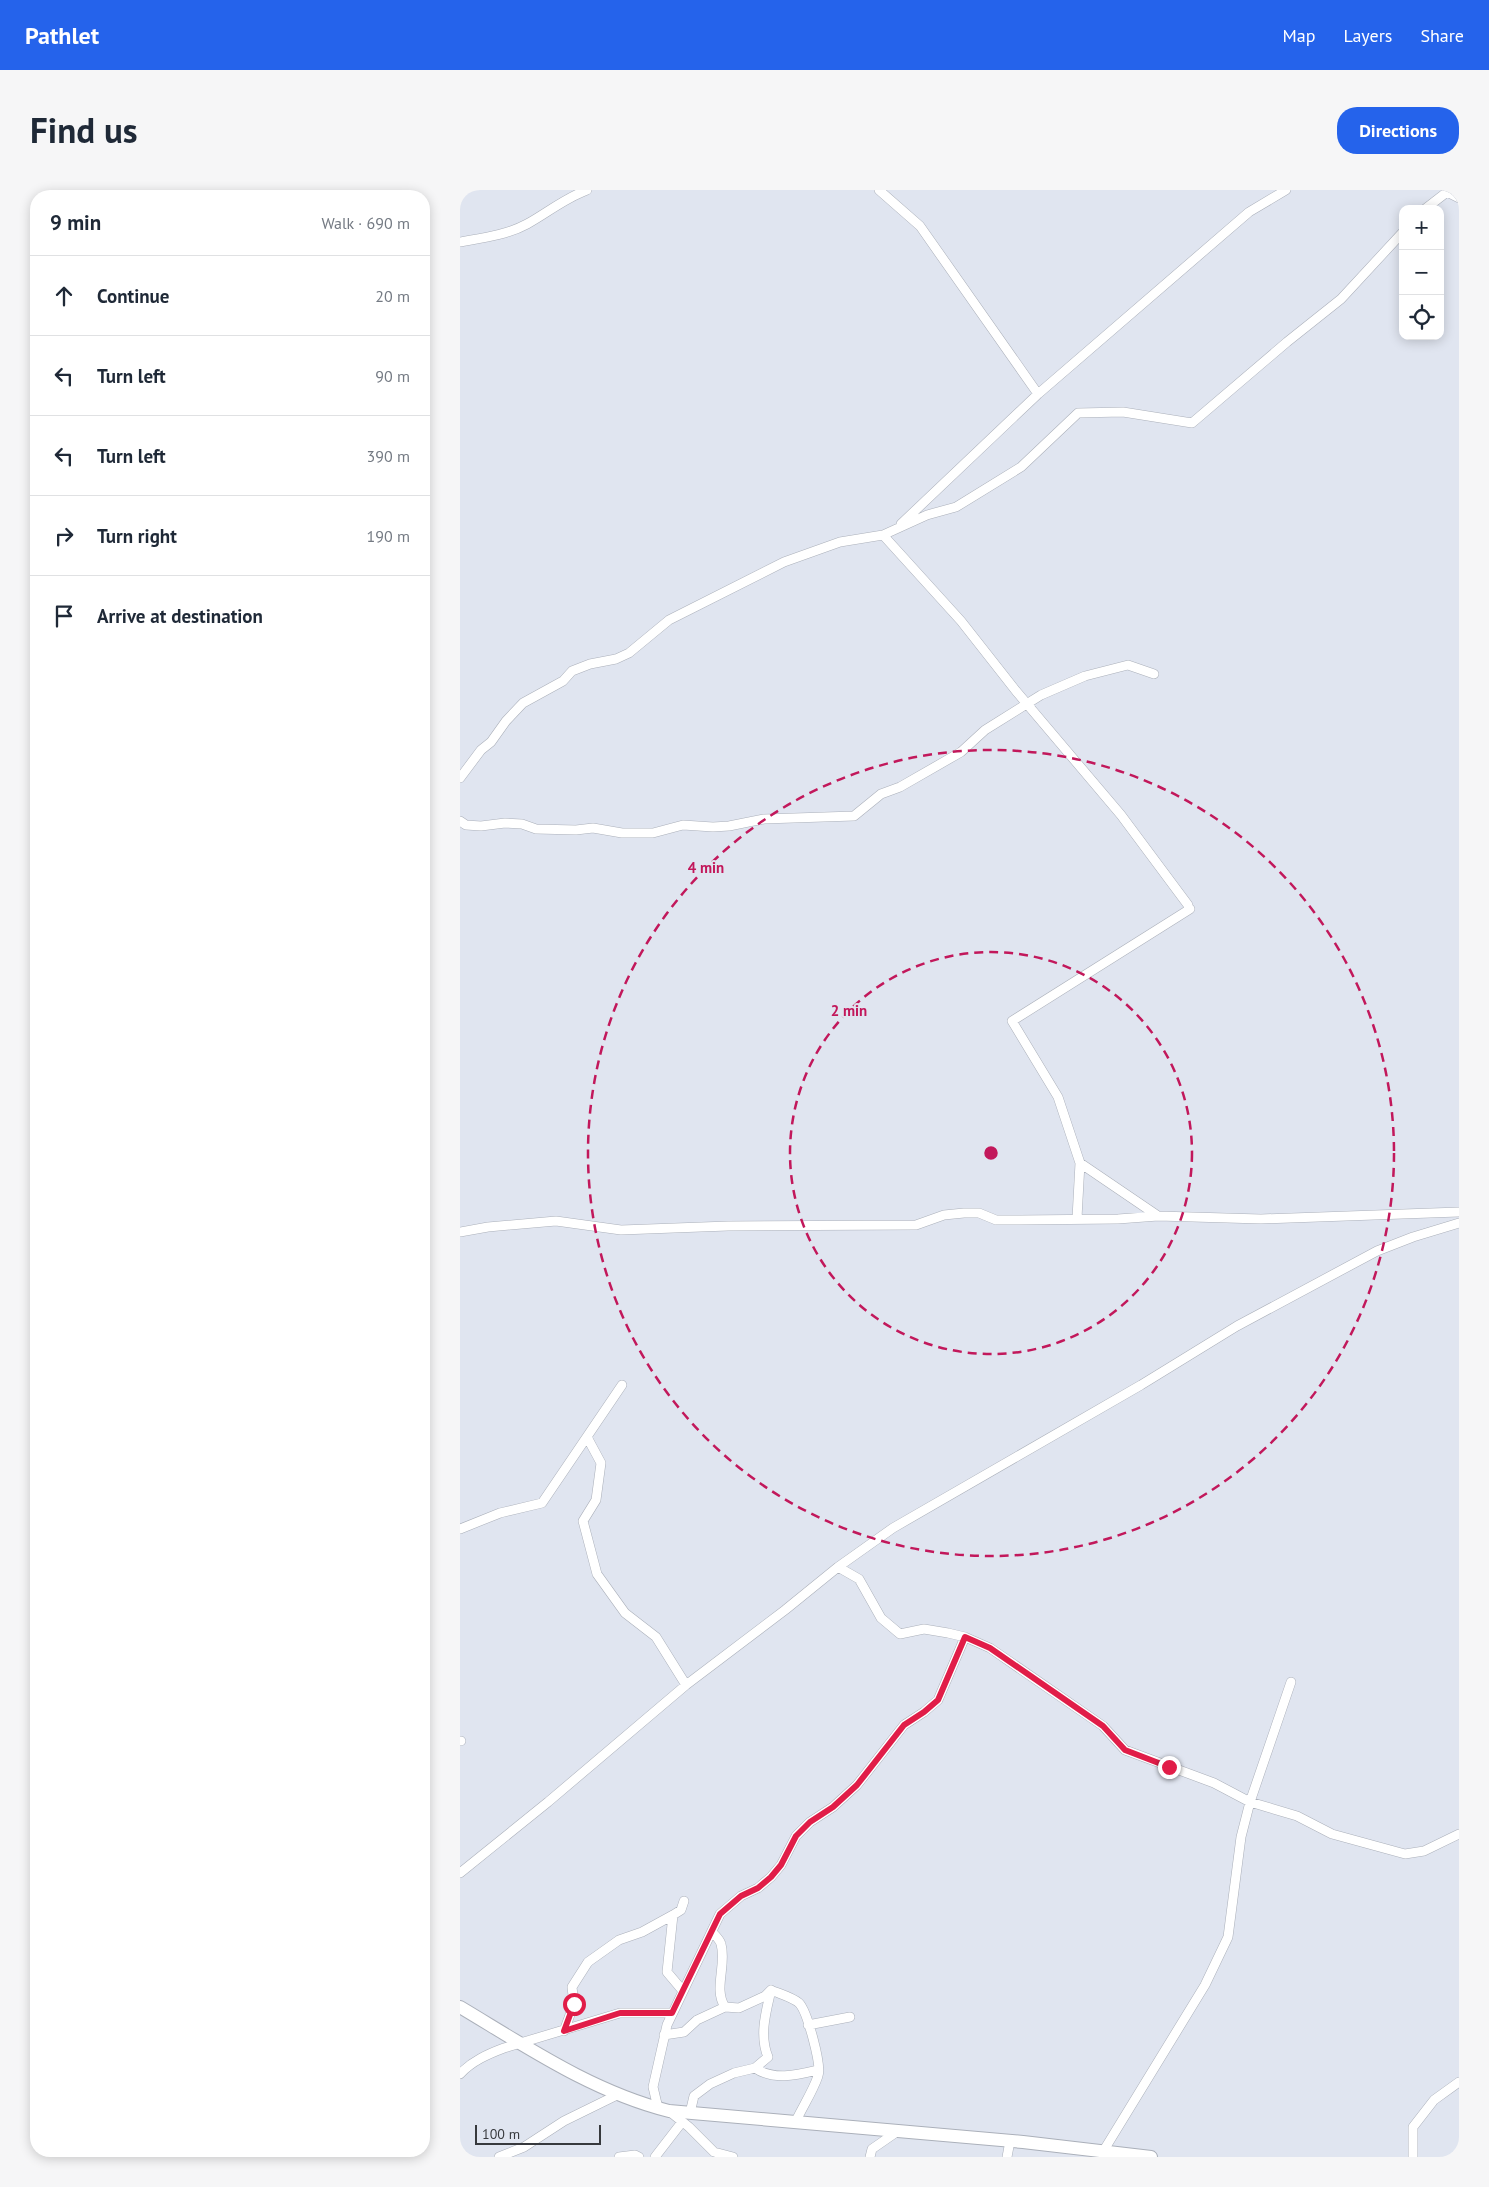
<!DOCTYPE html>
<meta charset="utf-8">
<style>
:root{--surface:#fff;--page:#f6f6f7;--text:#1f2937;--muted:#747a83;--line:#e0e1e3;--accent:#2563eb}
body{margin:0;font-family:"PT Sans",sans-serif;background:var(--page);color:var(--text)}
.controls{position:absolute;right:15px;top:15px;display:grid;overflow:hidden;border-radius:10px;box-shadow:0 2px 12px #0003}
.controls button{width:45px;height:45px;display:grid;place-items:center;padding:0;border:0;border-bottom:1px solid var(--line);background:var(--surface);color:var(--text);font:25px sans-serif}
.scale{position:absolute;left:15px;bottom:12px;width:126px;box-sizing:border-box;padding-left:5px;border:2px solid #37393d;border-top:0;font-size:14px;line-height:18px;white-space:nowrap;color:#37393d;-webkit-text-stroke:4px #e0e5f0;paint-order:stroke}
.stop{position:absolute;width:15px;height:15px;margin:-11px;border:4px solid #e11d48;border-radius:50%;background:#fff}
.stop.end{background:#e11d48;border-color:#fff;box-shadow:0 1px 5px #0008}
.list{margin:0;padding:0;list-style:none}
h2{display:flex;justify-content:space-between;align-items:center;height:65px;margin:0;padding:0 20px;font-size:21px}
h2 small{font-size:16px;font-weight:400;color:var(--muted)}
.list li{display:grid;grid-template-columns:32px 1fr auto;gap:15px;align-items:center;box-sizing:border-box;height:80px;padding:0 20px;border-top:1px solid var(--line)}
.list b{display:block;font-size:19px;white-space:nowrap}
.list em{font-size:16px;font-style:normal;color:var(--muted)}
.icon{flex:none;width:28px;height:28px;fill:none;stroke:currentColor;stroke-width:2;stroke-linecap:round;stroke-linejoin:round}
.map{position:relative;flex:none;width:999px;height:1967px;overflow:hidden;border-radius:20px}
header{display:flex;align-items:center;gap:30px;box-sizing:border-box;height:70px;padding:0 25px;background:var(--accent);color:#fff}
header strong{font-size:24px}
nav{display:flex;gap:28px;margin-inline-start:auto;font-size:18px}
.intro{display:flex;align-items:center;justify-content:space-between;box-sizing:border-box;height:120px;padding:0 30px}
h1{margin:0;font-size:35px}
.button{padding:12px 22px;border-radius:20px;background:var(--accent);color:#fff;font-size:18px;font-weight:700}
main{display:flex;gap:30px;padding:0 30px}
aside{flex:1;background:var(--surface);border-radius:20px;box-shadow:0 2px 12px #0003}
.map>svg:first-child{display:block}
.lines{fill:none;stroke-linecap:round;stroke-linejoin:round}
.street-casing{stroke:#abb0ba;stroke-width:10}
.secondary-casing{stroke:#abb0ba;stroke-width:14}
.street{stroke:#fff;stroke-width:9}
.secondary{stroke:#fff;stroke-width:12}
.route{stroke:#e11d48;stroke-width:6}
.ring{fill:none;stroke:#c2185b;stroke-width:2.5;stroke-dasharray:9 6}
.centre{fill:#c2185b;stroke:#e0e5f0;stroke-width:2.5}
.ring-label{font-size:15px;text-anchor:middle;font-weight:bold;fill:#c2185b;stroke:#e0e5f0;stroke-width:4;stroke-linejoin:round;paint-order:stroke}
</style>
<header>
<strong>Pathlet</strong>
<nav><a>Map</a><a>Layers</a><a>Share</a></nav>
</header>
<div class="intro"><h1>Find us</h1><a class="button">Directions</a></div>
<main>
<aside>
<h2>9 min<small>Walk · 690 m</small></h2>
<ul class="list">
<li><svg class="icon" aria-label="ahead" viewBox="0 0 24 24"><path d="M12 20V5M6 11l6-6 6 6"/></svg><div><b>Continue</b></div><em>20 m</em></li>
<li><svg class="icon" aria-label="left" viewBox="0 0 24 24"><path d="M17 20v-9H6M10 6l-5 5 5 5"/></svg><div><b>Turn left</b></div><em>90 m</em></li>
<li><svg class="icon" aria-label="left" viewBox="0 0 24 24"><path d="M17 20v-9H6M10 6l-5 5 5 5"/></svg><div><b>Turn left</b></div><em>390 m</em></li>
<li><svg class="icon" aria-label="right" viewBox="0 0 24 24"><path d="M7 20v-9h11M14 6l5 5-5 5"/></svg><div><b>Turn right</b></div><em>190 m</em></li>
<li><svg class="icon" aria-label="arrive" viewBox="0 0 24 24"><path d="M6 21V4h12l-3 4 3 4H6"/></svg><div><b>Arrive at destination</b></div></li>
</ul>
</aside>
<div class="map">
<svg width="999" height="1967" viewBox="0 0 999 1967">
<rect width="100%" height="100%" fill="#e0e5f0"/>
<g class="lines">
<defs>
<path id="street" d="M419,0L460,36L578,204
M965,19L987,2L999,8
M0,52C22,48 47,45 67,34C87,23 105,8 127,0
M441,334L578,204L789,22L826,0
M423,345L501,431L556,501L661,625L728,715
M0,588L21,560L31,552L46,531L63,513L103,491L112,481L130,474L156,469L169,463L209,430L324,372L380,352L423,345L467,325L496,317L561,277L618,223L663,222L732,233L827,152L881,109L943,42
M0,631L6,635L21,636L45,633L62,634L76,639L116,640L133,638L162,643H193L223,635L253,637L269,636L304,629L394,626L421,604L440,597L501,562L525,540L581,505L625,486L668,475L694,484
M698,1026L620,973L598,907L552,831L730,719
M617,1028L620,973
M0,1042L28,1037L96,1031L161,1040L268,1036L456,1035L484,1025L504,1023H519L536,1030H560L658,1029L698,1026L801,1029L999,1022
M127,1247L141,1273L136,1310L123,1331L137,1384L165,1423L196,1447L226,1495
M0,1339L40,1323L82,1313L162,1195
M378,1377L399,1389L421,1428L440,1444L464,1439L488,1443L505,1447L530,1458L643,1536L665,1560L754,1593L790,1612L837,1626L872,1644L945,1664L964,1661L999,1644
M0,1551H1
M0,1683L88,1612L226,1495L325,1420L378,1377L433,1338L681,1195L777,1136L917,1061L953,1047L999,1033
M213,1725L207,1782L223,1801
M252,1742C255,1745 260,1750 261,1754C267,1775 253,1799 265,1817
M348,1835L390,1827
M104,1841L114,1814L112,1797L128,1772L159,1750L182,1742L213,1725L221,1720L224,1711
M204,1845L224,1842L237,1830L265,1817L279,1818L305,1806L311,1800C320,1804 332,1807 339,1813C347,1821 362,1875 358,1886C353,1901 343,1916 336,1931
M295,1878C314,1891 337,1885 358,1880
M0,1884C12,1871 28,1864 44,1858L160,1823H212
M198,1918L193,1897L207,1835L260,1724L281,1706L298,1698L311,1687L321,1675L336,1646L350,1632L373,1617L397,1595L444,1535L464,1522L478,1510L505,1447
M209,1921L229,1937L254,1962L273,1967
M230,1923L234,1906L250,1894L274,1883L295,1878L308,1867C299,1845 306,1822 311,1800
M644,1960L745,1795L768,1747L781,1647L790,1612L831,1492
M39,1967L64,1957L104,1931L157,1905
M159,1967L175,1965L179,1967
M195,1967L222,1932
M410,1967L412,1959L438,1941
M547,1967L550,1951
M953,1967V1937L974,1910L999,1892"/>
<path id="secondary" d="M0,1817C67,1857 133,1902 209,1921L563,1952L691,1967"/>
</defs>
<use href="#street" class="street-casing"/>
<use href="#secondary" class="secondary-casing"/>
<use href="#street" class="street"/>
<use href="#secondary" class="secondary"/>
</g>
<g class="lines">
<path class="route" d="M114,1814L104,1841L160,1823H212L260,1724L281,1706L298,1698L311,1687L321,1675L336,1646L350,1632L373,1617L397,1595L444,1535L464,1522L478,1510L505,1447L530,1458L643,1536L665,1560L709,1577"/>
</g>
<g class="ring">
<circle cx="531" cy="963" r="201"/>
<circle cx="531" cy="963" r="403"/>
</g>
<circle cx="531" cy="963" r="8" class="centre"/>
<g class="ring-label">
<text x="246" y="683">4 min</text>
<text x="389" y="826">2 min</text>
</g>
</svg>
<div class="controls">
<button>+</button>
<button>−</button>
<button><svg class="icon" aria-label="locate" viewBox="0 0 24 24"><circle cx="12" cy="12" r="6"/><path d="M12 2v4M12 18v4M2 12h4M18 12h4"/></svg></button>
</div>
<div class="scale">100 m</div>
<div class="stop" style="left:114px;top:1814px"></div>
<div class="stop end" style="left:709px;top:1577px"></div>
</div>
</main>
